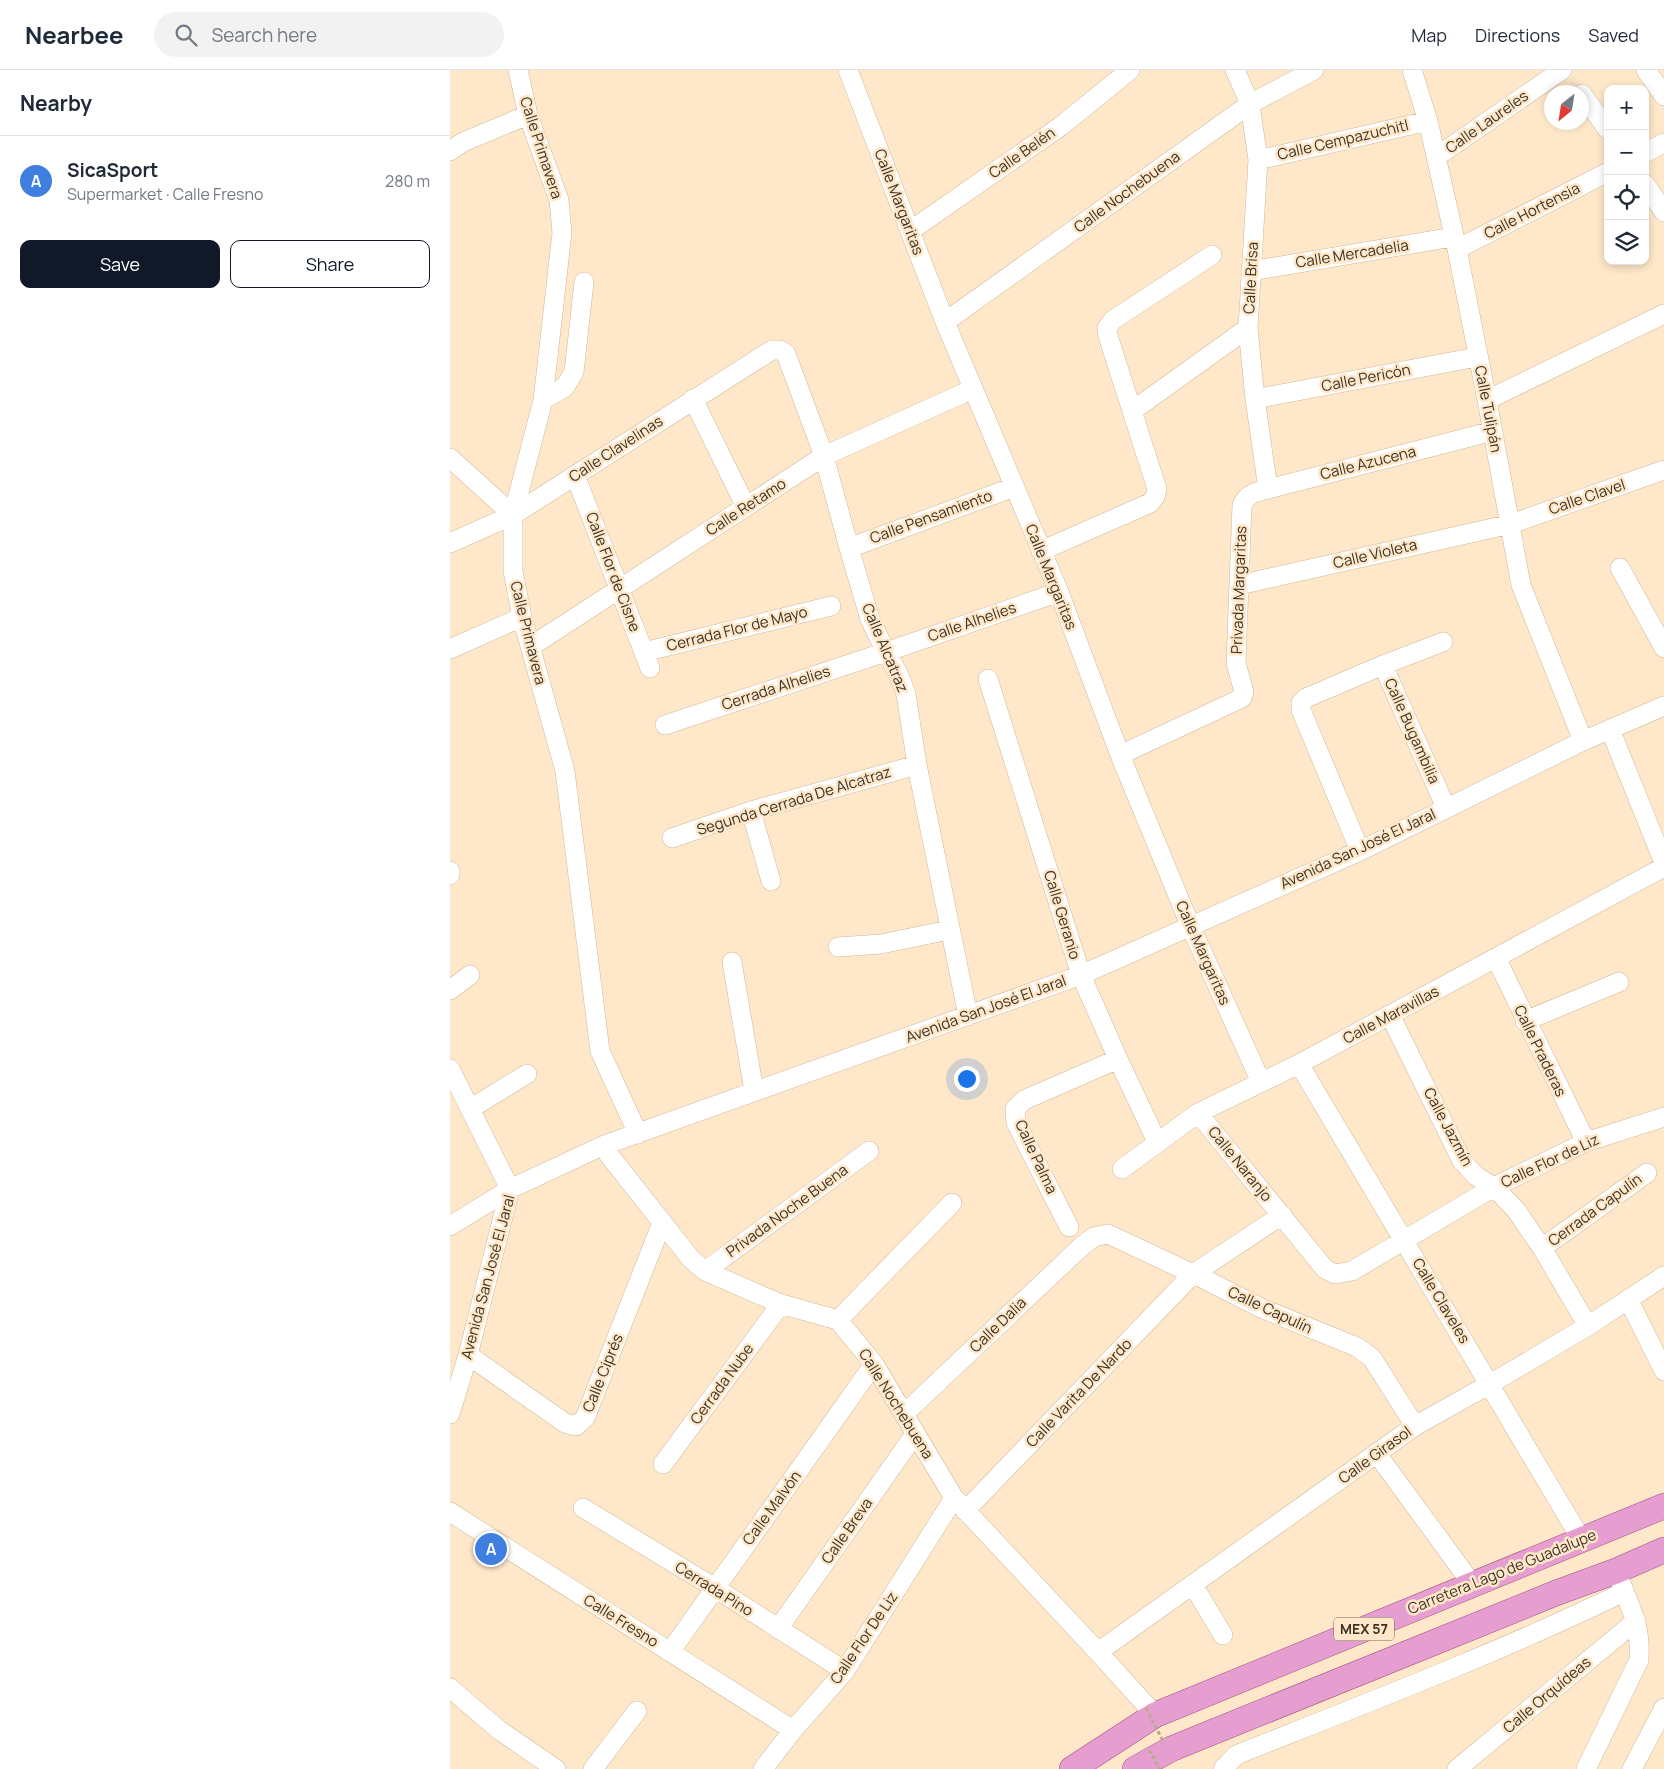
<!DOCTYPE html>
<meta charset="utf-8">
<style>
:root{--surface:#fff;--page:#f2f2f3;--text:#1f2937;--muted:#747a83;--line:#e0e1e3;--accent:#111827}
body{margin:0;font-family:Manrope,sans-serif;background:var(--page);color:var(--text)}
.controls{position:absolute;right:15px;top:15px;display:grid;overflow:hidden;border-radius:10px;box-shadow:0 2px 8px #0003}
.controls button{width:45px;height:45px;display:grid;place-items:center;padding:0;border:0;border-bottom:1px solid var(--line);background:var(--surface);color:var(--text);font:25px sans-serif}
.compass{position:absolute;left:1094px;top:15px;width:45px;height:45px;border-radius:50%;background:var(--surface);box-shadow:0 2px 8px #0003;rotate:210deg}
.you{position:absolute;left:516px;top:1008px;width:18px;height:18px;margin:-12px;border:4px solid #fff;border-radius:50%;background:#1a73e8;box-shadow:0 0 0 8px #1a73e833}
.badge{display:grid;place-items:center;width:32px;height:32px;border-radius:50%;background:var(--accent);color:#fff;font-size:16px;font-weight:700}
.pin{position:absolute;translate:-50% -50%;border:2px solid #fff;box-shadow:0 1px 5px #0006}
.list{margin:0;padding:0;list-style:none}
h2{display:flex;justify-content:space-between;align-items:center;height:65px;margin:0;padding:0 20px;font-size:21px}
h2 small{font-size:16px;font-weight:400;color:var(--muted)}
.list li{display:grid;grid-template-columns:32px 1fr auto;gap:15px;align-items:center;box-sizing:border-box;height:90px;padding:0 20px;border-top:1px solid var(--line)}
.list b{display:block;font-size:19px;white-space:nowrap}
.list p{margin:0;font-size:16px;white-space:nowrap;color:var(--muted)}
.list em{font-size:16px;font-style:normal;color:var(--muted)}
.actions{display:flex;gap:10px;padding:15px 20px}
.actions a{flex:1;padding:11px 0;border:1px solid var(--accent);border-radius:10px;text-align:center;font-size:18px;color:var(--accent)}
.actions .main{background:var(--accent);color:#fff}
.icon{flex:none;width:28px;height:28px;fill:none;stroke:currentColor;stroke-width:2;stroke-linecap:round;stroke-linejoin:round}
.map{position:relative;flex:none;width:1214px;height:1699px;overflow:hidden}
header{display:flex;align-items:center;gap:30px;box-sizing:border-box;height:70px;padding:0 25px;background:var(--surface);border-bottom:1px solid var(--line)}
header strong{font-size:24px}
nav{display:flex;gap:28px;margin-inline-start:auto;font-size:18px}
.search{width:350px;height:45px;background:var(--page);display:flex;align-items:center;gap:12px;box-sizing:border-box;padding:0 18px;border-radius:28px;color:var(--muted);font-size:19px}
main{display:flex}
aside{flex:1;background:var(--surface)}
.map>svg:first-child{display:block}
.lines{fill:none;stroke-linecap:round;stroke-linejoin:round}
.minor-casing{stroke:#ceb89a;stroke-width:20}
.major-casing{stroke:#a04f82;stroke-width:26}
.minor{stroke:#fff;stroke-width:19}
.major{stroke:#e69ed1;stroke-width:25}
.path-bridge{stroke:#baa88f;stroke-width:3;stroke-dasharray:4 2.5;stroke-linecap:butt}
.labels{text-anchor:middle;stroke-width:5;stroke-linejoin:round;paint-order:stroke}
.shield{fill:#ffe8c9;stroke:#766957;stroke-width:1}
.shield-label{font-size:14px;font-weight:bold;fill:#3b3226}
.street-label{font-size:15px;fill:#3b3226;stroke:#ffe8c9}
</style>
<header>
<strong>Nearbee</strong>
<div class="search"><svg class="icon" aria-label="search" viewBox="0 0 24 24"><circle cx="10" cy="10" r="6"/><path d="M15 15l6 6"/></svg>Search here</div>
<nav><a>Map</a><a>Directions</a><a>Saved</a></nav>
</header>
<main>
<aside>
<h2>Nearby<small></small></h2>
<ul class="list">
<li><span class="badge" style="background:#3f7fe0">A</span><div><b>SicaSport</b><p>Supermarket · Calle Fresno</p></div><em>280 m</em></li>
</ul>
<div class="actions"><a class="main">Save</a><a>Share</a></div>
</aside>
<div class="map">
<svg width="1214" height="1699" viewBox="0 0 1214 1699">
<rect width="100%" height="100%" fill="#ffe8c9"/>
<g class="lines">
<defs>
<path id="minor" d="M68,0L78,45L109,130L112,163L93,330L63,445V501L72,547L115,701L150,981L188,1064
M398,0L495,252L609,522L670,685L740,855L811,1012
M785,0L800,34L808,90L798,258L805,329L818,419
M962,0L978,51L1007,179L1037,330L1071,515L1133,671
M1196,0L1214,26
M1132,24L1158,60
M0,81L13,72L78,45
M1195,83L1214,73
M986,87L1112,0
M808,90L978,51
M1195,114L1214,142
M460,161L611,56L680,0
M1007,179L1158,102
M801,201L1003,167
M495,252L800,34L864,0
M243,329L296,437
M805,329L1027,287
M93,330L115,317L124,302L134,212
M1037,330L1214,244
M682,341L798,258
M0,388L63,445
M125,405L200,598
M0,473L63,445L322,280H330L336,284L374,386L399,478L420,549L428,566L448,603L456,624L467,695L518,946
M399,478L564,417
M591,481L700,433L705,427L707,419L658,266L657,258L663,250L762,185
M1170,498L1214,578
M789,515L1061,454L1214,400
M80,577L374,386L523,319
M0,579L72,547
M194,582L381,536
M933,595L996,738
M538,609L631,905L668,989L707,1072
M215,655L436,582L609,522
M1160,659L1214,793
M670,685L792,628L794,622L786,593L792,435C798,423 806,422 818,419L1043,361
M301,741L321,811
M222,768L301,741L467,695
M910,781L851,640V633L856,628L933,595L993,572
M0,801V805
M388,877L431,874L499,860
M1046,888L1136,1072
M282,892L304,1021
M0,920L20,905
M940,945L1012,1091L1026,1106L1044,1117L1066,1140L1092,1178L1138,1256
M1075,951L1169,912
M849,994L1131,1469
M0,999L60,1119
M20,1039L77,1004
M748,1043L875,1199L885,1204L902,1201L1044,1117L1136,1072L1214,1047
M152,1076L241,1189L255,1201L331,1234L388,1250L424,1294L504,1428L648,1582L705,1645
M672,1099L748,1043L849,994L1214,797
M0,1156L60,1119L152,1076L631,905L910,781L1133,671L1214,636
M619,1157L566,1053L565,1039L574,1030L668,989
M1092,1178L1197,1103
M255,1201L419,1081
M1178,1229L1214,1301
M388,1250L502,1133
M18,1285L115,1353L126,1356L135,1348L212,1153
M0,1344L18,1285L60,1119
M454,1344L633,1175L644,1167L658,1164L754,1209L811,1238L907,1277L922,1288L965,1356
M927,1384L1022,1514
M213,1394L331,1234
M133,1438L265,1518L395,1601
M515,1441L743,1204L832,1145
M0,1442L343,1660
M743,1515L773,1565
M328,1559L465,1364
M220,1582L424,1294
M648,1582L965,1356L1040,1314L1138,1256L1214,1206
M0,1618L49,1660L106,1699
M143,1699L187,1641
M313,1699L343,1660L395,1601L504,1428
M773,1699L786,1685C917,1633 1048,1583 1174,1522
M1007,1699L1186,1551
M1136,1699L1189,1590C1191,1556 1182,1541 1170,1511
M1182,1699L1214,1638"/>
<path id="major" d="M622,1699L705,1645L1214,1436
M685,1699L721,1679L1106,1523L1166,1501L1214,1480"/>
</defs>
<use href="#minor" class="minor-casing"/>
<use href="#major" class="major-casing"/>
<use href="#minor" class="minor"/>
<use href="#major" class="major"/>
<path class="path-bridge" d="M696,1638L714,1673
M699,1680L710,1699"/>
</g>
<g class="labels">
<rect class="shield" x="884" y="1547.5" width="60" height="23" rx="4"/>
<g class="shield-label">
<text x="914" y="1564">MEX 57</text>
</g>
<g class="street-label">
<text transform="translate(1037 52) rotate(-35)" y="5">Calle Laureles</text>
<text transform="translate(893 70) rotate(-13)" y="5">Calle Cempazuchitl</text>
<text transform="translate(91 78) rotate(72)" y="5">Calle Primavera</text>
<text transform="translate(572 83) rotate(-35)" y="5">Calle Belén</text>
<text transform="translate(677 122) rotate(-36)" y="5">Calle Nochebuena</text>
<text transform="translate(449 132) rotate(69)" y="5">Calle Margaritas</text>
<text transform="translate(1082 141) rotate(-27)" y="5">Calle Hortensia</text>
<text transform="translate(902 184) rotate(-9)" y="5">Calle Mercadelia</text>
<text transform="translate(801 208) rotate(-87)" y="5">Calle Brisa</text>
<text transform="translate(916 308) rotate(-11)" y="5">Calle Pericón</text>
<text transform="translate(1038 339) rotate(79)" y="5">Calle Tulipán</text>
<text transform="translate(166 379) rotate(-33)" y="5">Calle Clavelinas</text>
<text transform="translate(918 393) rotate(-14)" y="5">Calle Azucena</text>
<text transform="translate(1137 427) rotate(-19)" y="5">Calle Clavel</text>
<text transform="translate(296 437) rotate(-33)" y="5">Calle Retamo</text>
<text transform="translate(481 447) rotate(-20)" y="5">Calle Pensamiento</text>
<text transform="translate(925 484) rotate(-13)" y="5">Calle Violeta</text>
<text transform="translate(163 502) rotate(69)" y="5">Calle Flor de Cisne</text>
<text transform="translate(601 507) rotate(68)" y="5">Calle Margaritas</text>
<text transform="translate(789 520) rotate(-88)" y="5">Privada Margaritas</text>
<text transform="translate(522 552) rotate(-19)" y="5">Calle Alhelies</text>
<text transform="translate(287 559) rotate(-14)" y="5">Cerrada Flor de Mayo</text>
<text transform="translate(78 563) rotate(76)" y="5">Calle Primavera</text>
<text transform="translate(435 578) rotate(67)" y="5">Calle Alcatraz</text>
<text transform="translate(326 618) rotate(-18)" y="5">Cerrada Alhelies</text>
<text transform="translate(962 661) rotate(66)" y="5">Calle Bugambilia</text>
<text transform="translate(344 731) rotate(-17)" y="5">Segunda Cerrada De Alcatraz</text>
<text transform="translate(908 779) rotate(-25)" y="5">Avenida San José El Jaral</text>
<text transform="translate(612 845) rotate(73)" y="5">Calle Geranio</text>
<text transform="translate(753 883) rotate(66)" y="5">Calle Margaritas</text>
<text transform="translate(536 939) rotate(-20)" y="5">Avenida San José El Jaral</text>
<text transform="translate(941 945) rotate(-28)" y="5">Calle Maravillas</text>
<text transform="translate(1090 981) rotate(64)" y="5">Calle Praderas</text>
<text transform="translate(998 1057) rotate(62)" y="5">Calle Jazmín</text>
<text transform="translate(586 1087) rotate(65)" y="5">Calle Palma</text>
<text transform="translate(1100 1091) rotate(-25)" y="5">Calle Flor de Liz</text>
<text transform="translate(790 1094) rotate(51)" y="5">Calle Naranjo</text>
<text transform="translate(1145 1140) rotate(-36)" y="5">Cerrada Capulín</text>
<text transform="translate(337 1141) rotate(-36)" y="5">Privada Noche Buena</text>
<text transform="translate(38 1207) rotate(-75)" y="5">Avenida San José El Jaral</text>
<text transform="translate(991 1231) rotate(59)" y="5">Calle Claveles</text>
<text transform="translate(820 1240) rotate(25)" y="5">Calle Capulín</text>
<text transform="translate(548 1255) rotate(-44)" y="5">Calle Dalia</text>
<text transform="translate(153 1303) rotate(-68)" y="5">Calle Ciprés</text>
<text transform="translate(272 1314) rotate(-54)" y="5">Cerrada Nube</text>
<text transform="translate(629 1323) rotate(-46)" y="5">Calle Varita De Nardo</text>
<text transform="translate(446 1334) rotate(58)" y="5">Calle Nochebuena</text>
<text transform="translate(925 1385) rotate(-36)" y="5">Calle Girasol</text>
<text transform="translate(322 1438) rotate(-54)" y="5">Calle Malvón</text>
<text transform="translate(397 1461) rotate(-55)" y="5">Calle Breva</text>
<text transform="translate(1052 1502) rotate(-22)" y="5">Carretera Lago de Guadalupe</text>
<text transform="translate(264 1519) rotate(32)" y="5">Cerrada Pino</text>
<text transform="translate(171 1551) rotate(32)" y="5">Calle Fresno</text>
<text transform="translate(414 1568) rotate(-56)" y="5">Calle Flor De Liz</text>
<text transform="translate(1097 1625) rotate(-40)" y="5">Calle Orquídeas</text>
</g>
</g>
</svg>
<div class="controls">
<button>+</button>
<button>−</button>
<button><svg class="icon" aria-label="locate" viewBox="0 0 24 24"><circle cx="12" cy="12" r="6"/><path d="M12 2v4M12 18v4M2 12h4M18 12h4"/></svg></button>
<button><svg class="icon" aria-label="layers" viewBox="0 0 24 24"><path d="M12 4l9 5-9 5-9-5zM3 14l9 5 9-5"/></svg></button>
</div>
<svg class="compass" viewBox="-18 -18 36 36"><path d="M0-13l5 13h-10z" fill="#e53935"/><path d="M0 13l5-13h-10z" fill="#747a83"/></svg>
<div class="you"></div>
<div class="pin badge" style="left:41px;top:1479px;background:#3f7fe0">A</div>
</div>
</main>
